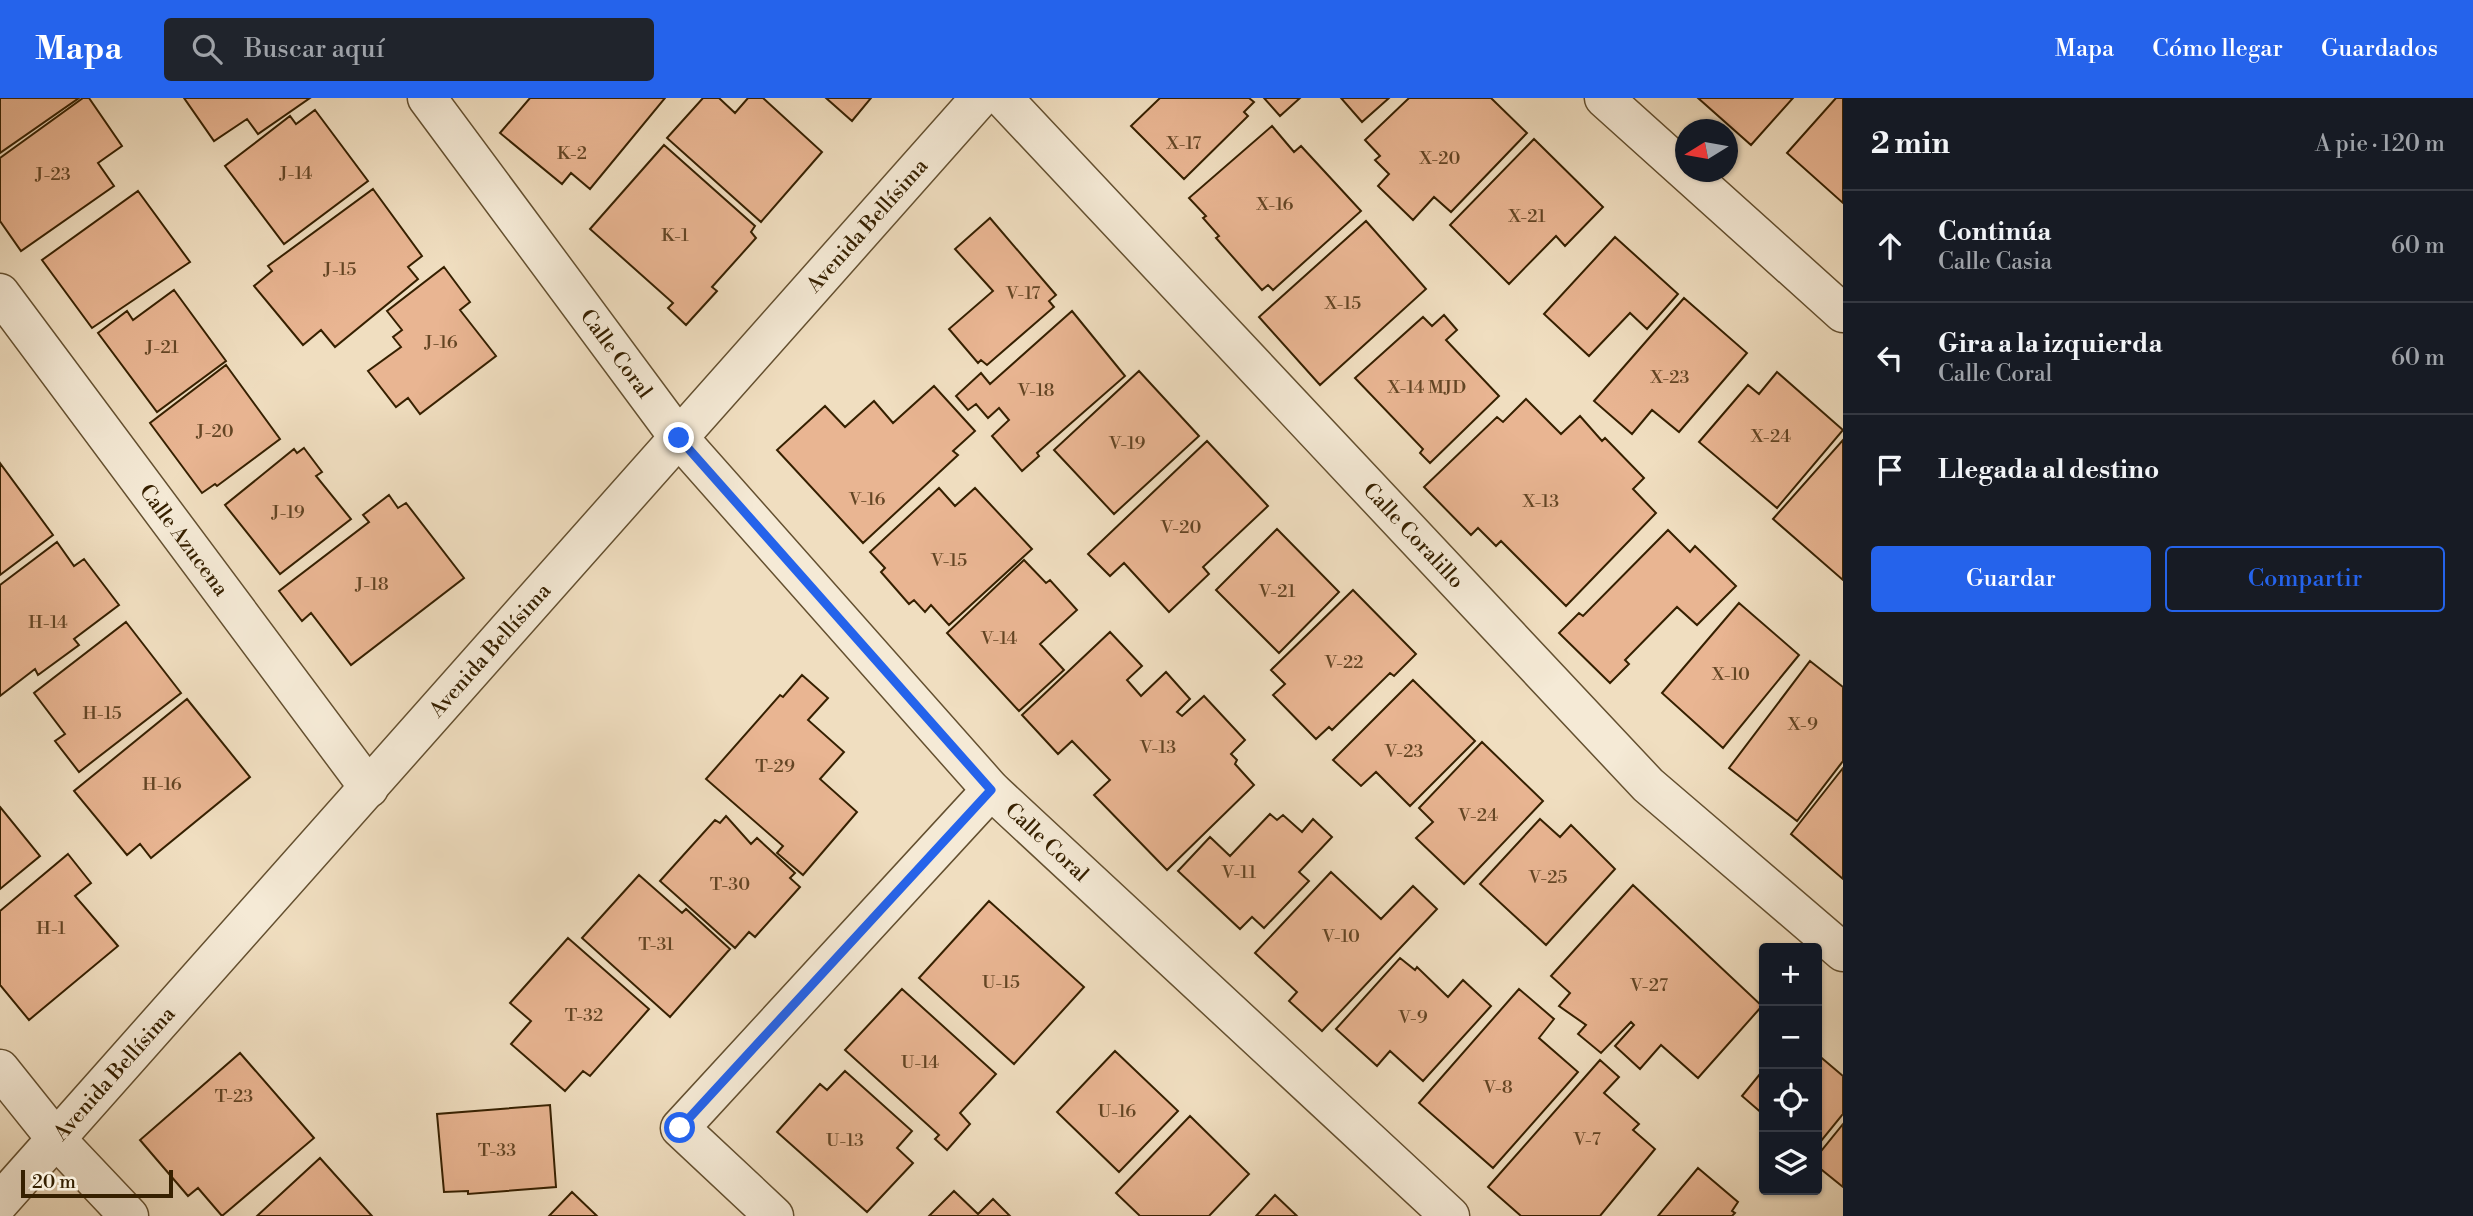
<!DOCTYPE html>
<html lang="es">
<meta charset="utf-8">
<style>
:root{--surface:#171b24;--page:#20242c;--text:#f1f3f6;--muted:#9ea1a6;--line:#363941;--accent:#2563eb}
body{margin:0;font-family:"Libre Bodoni",serif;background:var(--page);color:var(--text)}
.controls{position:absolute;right:21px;bottom:21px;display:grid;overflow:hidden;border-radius:7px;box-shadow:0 2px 5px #0004}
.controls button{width:63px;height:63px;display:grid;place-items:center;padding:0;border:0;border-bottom:2px solid var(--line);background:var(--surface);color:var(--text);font:35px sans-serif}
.compass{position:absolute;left:1675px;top:21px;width:63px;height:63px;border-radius:50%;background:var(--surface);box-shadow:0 2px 5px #0004;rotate:259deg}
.scale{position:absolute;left:21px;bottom:18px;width:152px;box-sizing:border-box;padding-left:7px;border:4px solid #362000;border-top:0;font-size:19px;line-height:24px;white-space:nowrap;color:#362000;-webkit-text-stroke:5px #f5ead6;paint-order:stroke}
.stop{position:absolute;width:21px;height:21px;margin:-16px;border:5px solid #2563eb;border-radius:50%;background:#fff}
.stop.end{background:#2563eb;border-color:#fff;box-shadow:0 2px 7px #0008}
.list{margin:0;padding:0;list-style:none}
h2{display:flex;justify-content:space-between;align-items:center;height:91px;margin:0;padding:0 28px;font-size:30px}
h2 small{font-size:23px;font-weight:400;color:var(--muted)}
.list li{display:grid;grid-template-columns:46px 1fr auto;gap:21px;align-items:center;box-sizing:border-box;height:112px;padding:0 28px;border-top:2px solid var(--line)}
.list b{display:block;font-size:26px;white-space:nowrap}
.list p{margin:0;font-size:23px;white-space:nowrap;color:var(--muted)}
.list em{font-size:23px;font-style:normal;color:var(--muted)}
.actions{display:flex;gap:14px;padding:21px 28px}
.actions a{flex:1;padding:16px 0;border:2px solid var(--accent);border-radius:7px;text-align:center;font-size:24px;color:var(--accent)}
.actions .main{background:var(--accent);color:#fff}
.icon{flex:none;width:38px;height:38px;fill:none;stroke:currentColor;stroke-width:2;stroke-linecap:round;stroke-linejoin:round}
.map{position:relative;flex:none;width:1843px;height:1118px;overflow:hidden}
header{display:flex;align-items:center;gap:42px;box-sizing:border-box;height:98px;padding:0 35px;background:var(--accent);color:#fff}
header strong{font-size:33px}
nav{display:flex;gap:38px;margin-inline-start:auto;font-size:24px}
.search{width:490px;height:63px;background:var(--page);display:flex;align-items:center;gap:18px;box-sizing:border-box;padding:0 24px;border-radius:7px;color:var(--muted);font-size:26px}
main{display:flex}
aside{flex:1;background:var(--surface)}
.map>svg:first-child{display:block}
.building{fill:#e9b592;stroke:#362000;stroke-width:2}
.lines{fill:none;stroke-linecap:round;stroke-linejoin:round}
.street-casing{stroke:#645030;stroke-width:41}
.street{stroke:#f5ead6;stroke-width:38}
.route{stroke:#2563eb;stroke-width:9}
.labels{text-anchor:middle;stroke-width:6;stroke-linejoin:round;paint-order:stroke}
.number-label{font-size:18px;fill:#634524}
.street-label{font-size:21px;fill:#362000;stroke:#f5ead6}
</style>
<header>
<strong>Mapa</strong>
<div class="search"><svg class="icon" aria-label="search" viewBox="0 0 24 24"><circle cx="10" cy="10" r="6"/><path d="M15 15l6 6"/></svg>Buscar aquí</div>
<nav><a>Mapa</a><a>Cómo llegar</a><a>Guardados</a></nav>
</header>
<main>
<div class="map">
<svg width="1843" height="1118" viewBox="0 0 1843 1118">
<rect width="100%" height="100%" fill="#f0dec0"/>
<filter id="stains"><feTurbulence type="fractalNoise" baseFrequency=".00286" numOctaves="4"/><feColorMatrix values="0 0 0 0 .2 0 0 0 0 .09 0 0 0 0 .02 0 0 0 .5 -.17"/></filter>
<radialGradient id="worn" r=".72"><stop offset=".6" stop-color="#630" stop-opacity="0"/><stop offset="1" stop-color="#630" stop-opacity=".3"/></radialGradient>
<path class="building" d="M0,0H79L0,55Z
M83,0H89L122,48L98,65L114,88L21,153L0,123V60Z
M184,0H310L258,36L247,21L214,43Z
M530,0H665L590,91L571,75L562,86L500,35Z
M703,0H719L735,15L748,0H763L822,54L761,124L667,40Z
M826,0H871L852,23Z
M1160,0H1249L1254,4L1244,14L1248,18L1184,81L1131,28Z
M1264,0H1300L1280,18Z
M1341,0H1389L1362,24Z
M1409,0H1491L1527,35L1451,114L1434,99L1413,122L1378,88L1389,76L1375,62L1380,58L1365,42Z
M1698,0H1793L1751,47Z
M1836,0H1843V105L1787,55Z
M315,12L368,83L284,146L225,68L290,18L296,26Z
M1272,28L1294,54L1301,48L1361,113L1273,192L1268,187L1262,192L1216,140L1219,138L1203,120L1206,118L1189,100Z
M1534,41L1603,109L1565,148L1556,138L1509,186L1450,127Z
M664,47L755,128L751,134L756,140L712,189L717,193L686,227L668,210L673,205L590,131Z
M373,91L422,158L408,169L418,181L335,249L321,232L303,247L254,188L272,173L268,168Z
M138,93L190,164L92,230L42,162Z
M990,120L1056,197L1049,203L1054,209L987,267L981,262L978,265L949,231L993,193L955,151Z
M1366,123L1426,191L1320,287L1259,219Z
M1615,139L1678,196L1647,231L1630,215L1589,258L1544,216Z
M444,169L470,204L460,212L496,258L420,316L408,300L396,309L368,273L401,249L393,239L402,232L387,213Z
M174,192L226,263L157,314L98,235L127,213L133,222Z
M1684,200L1747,255L1679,334L1652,312L1632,336L1594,303Z
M1072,213L1125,278L1037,355L1039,358L1022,373L992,338L1009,322L999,310L988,320L976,306L968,312L956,298L981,275L990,286Z
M1444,217L1457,232L1446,242L1499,298L1430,365L1420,355L1423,351L1355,280L1423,219L1432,228Z
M226,267L280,341L217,388L215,386L202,395L150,325Z
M1139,273L1199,338L1114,416L1054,352Z
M1777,274L1843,332L1777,410L1699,344L1748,287L1759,296Z
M934,288L975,333L953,353L958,357L863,445L777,352L825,308L845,329L874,303L893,325Z
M1526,301L1561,336L1580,318L1602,343L1605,340L1644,380L1633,391L1656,415L1566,508L1501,443L1496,448L1478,430L1471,437L1424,389L1497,319L1503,324Z
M1843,342V482L1773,421Z
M1207,343L1268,408L1203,469L1209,476L1169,514L1124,465L1110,478L1088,456Z
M304,350L322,374L316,378L351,421L280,476L225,407L294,351L297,355Z
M0,365L53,437L0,477Z
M939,390L955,408L975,390L1032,451L949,527L931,507L925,514L914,502L909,506L881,474L885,470L870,454Z
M389,397L398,410L406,405L464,480L351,567L311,515L302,523L279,493L369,424L363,417Z
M1277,431L1339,494L1279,555L1216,492Z
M1668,432L1690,454L1695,448L1736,488L1697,527L1677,509L1625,562L1629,566L1610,585L1559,535L1579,515L1583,518Z
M57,444L74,468L84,461L119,507L74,541L79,547L38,577L35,571L0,598V487Z
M1024,462L1046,485L1050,482L1077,512L1040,546L1064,572L1019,613L947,535Z
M1353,492L1416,556L1394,578L1390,575L1332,632L1329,629L1316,641L1273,597L1285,586L1271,572Z
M1739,505L1799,557L1723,650L1662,595Z
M126,524L181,595L79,674L55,643L65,636L34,595Z
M1110,534L1142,568L1127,582L1141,598L1166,574L1190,601L1177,614L1182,618L1204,598L1245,642L1231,656L1237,662L1235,666L1254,687L1167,772L1094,697L1110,682L1072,643L1058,656L1022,617Z
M1810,563L1843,589V663L1797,723L1729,670Z
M802,577L828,600L808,622L844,654L820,681L857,714L803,777L777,755L783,748L706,681L780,597L783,599Z
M1413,582L1475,643L1410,708L1376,674L1361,688L1333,662Z
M187,601L250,679L151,760L140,746L127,757L74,693Z
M1482,644L1543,703L1464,786L1416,740L1433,724L1419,710Z
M1843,670V781L1791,736Z
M0,709L40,758L0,791Z
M1270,716L1277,722L1283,717L1302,734L1313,721L1332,739L1299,774L1309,783L1264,830L1252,819L1240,831L1178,773L1210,739L1230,758Z
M726,718L751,746L757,740L795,775L790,780L800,789L755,839L749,834L735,850L660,783L715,722L720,725Z
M1540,721L1560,739L1571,727L1615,771L1546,847L1480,786Z
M68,756L91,785L75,798L118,848L29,922L0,887V813Z
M1331,774L1381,821L1413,788L1437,811L1322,933L1289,903L1297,894L1255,855Z
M639,777L682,815L686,811L730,851L670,919L582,840Z
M1633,787L1762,908L1698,980L1661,947L1640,971L1615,948L1634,927L1631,924L1601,955L1578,936L1586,927L1559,908L1570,895L1551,878Z
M989,803L1084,889L1014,966L919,880Z
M568,840L649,911L590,978L583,973L565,993L511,946L531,923L510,905Z
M1400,860L1415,872L1417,869L1448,899L1463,882L1491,908L1423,983L1390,953L1377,968L1336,931Z
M902,891L996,976L960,1015L970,1026L947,1052L935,1041L939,1037L845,952Z
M1519,891L1554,921L1539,940L1578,974L1493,1070L1419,1005Z
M1115,953L1178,1013L1119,1074L1057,1014Z
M240,955L314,1040L222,1118L198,1090L188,1098L140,1042Z
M1817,956L1843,978V1016L1817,1048Z
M1600,962L1619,979L1604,995L1639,1026L1633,1032L1655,1051L1600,1118H1521L1488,1089Z
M1764,971V1017L1742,998Z
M845,973L912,1033L897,1050L913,1065L867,1114L777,1034L820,986L827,992Z
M550,1007L556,1089L468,1096V1093L444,1094L437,1016Z
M1190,1018L1249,1076L1209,1118H1140L1116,1095Z
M1843,1026V1089L1817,1068V1058Z
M320,1060L372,1118H257Z
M1698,1070L1738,1104L1732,1113L1735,1115L1732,1118H1658Z
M954,1093L978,1116L993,1101L1010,1118H929Z
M572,1094L597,1118H549Z
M1275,1097L1297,1118H1256Z"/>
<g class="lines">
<defs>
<g id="street">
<path id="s1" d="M427,0L679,340L991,692L1450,1118"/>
<path id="s2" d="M1003,0L1648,687L1843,854"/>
<path d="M1604,0L1843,215"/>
<path id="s3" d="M0,195L369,690"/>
<path d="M0,971L56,1041L129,1118"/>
<path id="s4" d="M0,1104L980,0"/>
<path d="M774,1118L680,1030L991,692"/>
</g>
</defs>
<use href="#street" class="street-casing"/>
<use href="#street" class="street"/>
</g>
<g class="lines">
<path class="route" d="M679,340L991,692L680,1030"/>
</g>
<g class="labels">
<g class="number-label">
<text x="1184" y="51">X-17</text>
<text x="572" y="61">K-2</text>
<text x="1440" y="66">X-20</text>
<text x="296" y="81">J-14</text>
<text x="53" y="82">J-23</text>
<text x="1275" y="112">X-16</text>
<text x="1527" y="124">X-21</text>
<text x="675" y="143">K-1</text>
<text x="340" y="177">J-15</text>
<text x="1023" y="201">V-17</text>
<text x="1343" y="211">X-15</text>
<text x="441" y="250">J-16</text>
<text x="162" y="255">J-21</text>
<text x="1670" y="285">X-23</text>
<text x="1427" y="295">X-14 MJD</text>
<text x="1036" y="298">V-18</text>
<text x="215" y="339">J-20</text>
<text x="1771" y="344">X-24</text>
<text x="1127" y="351">V-19</text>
<text x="867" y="407">V-16</text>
<text x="1541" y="409">X-13</text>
<text x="288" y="420">J-19</text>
<text x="1181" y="435">V-20</text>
<text x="949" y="468">V-15</text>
<text x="372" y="492">J-18</text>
<text x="1277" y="499">V-21</text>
<text x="48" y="530">H-14</text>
<text x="999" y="546">V-14</text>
<text x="1344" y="570">V-22</text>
<text x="1731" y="582">X-10</text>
<text x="102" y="621">H-15</text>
<text x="1803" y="632">X-9</text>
<text x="1158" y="655">V-13</text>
<text x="1404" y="659">V-23</text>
<text x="775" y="674">T-29</text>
<text x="162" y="692">H-16</text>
<text x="1478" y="723">V-24</text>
<text x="1239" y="780">V-11</text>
<text x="1548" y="785">V-25</text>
<text x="730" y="792">T-30</text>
<text x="51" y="836">H-1</text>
<text x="1341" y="844">V-10</text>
<text x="656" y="852">T-31</text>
<text x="1001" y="890">U-15</text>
<text x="1649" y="893">V-27</text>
<text x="584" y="923">T-32</text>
<text x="1413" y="925">V-9</text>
<text x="920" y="970">U-14</text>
<text x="1498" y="995">V-8</text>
<text x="234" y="1004">T-23</text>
<text x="1117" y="1019">U-16</text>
<text x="1587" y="1047">V-7</text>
<text x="845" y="1048">U-13</text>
<text x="497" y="1058">T-33</text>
</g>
<g class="street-label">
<text dy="7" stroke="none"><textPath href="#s4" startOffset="1306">Avenida Bellísima</textPath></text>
<text dy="7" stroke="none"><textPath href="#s1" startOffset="318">Calle Coral</textPath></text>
<text dy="7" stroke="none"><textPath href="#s2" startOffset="600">Calle Coralillo</textPath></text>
<text dy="7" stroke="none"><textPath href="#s3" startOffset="308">Calle Azucena</textPath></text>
<text dy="7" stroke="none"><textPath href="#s4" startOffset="738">Avenida Bellísima</textPath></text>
<text dy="7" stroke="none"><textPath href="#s1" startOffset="970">Calle Coral</textPath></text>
<text dy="7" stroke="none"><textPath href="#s4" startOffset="172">Avenida Bellísima</textPath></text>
</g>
</g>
<rect width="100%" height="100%" filter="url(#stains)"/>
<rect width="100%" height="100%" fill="url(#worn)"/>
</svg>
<div class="controls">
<button>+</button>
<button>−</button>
<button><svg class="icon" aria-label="locate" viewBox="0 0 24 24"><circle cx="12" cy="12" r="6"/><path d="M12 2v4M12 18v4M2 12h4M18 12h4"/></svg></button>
<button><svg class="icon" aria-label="layers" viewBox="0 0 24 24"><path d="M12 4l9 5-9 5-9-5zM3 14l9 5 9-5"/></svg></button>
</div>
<svg class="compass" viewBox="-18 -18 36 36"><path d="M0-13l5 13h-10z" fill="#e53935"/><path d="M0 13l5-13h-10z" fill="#9ea1a6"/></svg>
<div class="scale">20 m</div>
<div class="stop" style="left:680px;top:1030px"></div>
<div class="stop end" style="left:679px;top:340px"></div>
</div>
<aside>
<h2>2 min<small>A pie · 120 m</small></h2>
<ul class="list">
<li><svg class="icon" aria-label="ahead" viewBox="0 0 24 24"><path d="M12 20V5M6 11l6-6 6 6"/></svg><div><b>Continúa</b><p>Calle Casia</p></div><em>60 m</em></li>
<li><svg class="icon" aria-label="left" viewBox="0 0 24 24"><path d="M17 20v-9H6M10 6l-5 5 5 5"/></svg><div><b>Gira a la izquierda</b><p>Calle Coral</p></div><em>60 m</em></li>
<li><svg class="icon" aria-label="arrive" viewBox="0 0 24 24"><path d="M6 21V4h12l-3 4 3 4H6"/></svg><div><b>Llegada al destino</b></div></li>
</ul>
<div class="actions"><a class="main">Guardar</a><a>Compartir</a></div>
</aside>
</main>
